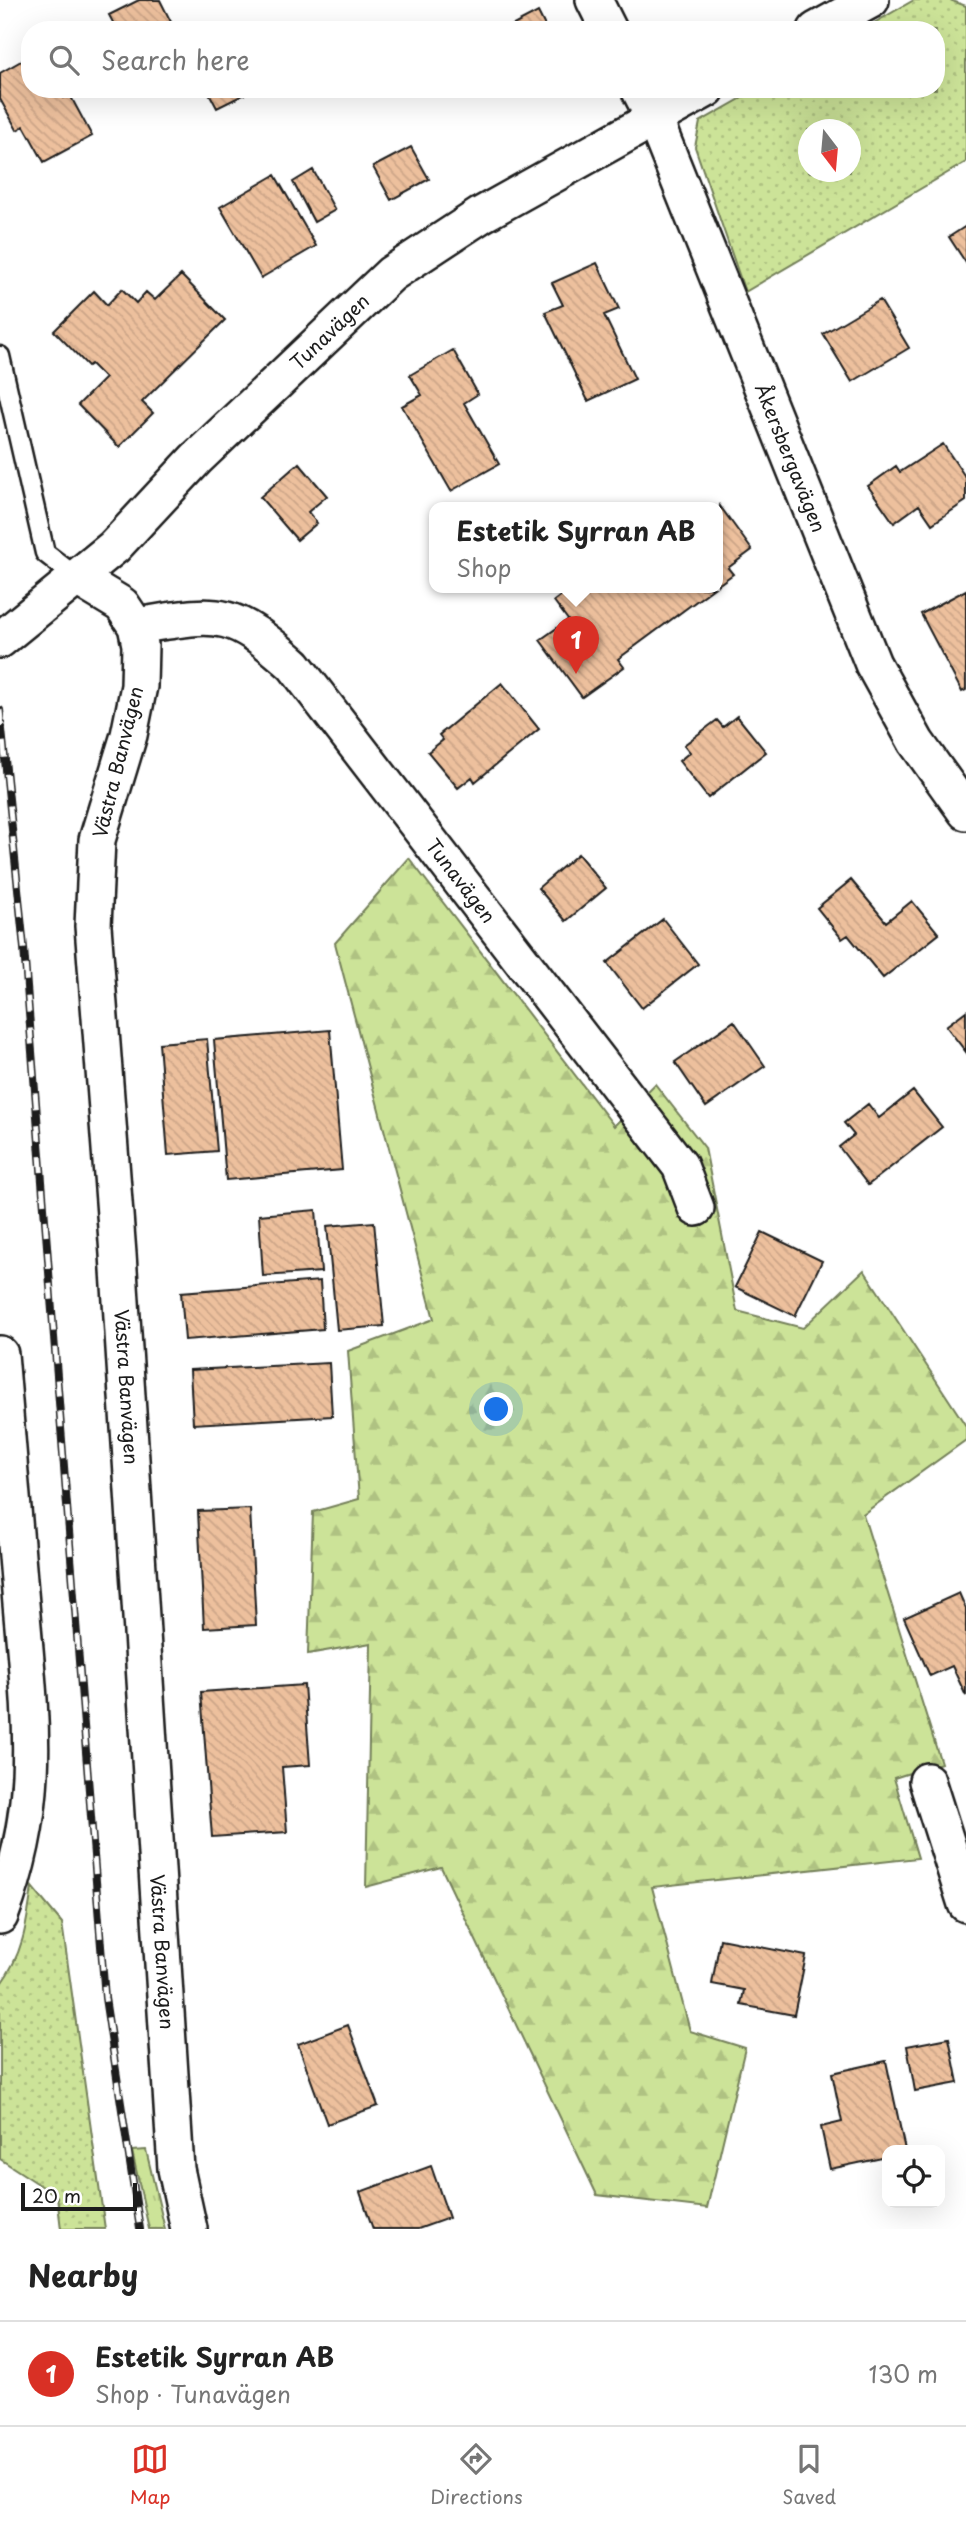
<!DOCTYPE html>
<meta charset="utf-8">
<style>
:root{--surface:#fff;--page:#f2f2f2;--text:#222;--muted:#767676;--line:#e0e0e0;--accent:#d93025}
body{margin:0;font-family:"Playpen Sans",sans-serif;background:var(--page);color:var(--text)}
.controls{position:absolute;right:21px;bottom:21px;display:grid;overflow:hidden;border-radius:14px;box-shadow:0 7px 28px #0002}
.controls button{width:63px;height:63px;display:grid;place-items:center;padding:0;border:0;border-bottom:2px solid var(--line);background:var(--surface);color:var(--text);font:35px sans-serif}
.compass{position:absolute;left:798px;top:119px;width:63px;height:63px;border-radius:50%;background:var(--surface);box-shadow:0 7px 28px #0002;rotate:164deg}
.scale{position:absolute;left:21px;bottom:18px;width:116px;box-sizing:border-box;padding-left:7px;border:4px solid #1c1c1c;border-top:0;font-size:19px;line-height:24px;white-space:nowrap;color:#1c1c1c;-webkit-text-stroke:5px #fff;paint-order:stroke}
.you{position:absolute;left:497px;top:1410px;width:24px;height:24px;margin:-18px;border:5px solid #fff;border-radius:50%;background:#1a73e8;box-shadow:0 0 0 10px #1a73e833}
.badge{display:grid;place-items:center;width:46px;height:46px;border-radius:50%;background:var(--accent);color:#fff;font-size:23px;font-weight:700}
.pin{position:absolute;translate:-50% -58px;filter:drop-shadow(0 2px 4px #0008)}
.pin::after{content:'';position:absolute;top:37px;width:24px;height:21px;background:inherit;clip-path:polygon(0 0,100% 0,50% 100%)}
.popup{position:absolute;left:429px;top:502px;width:294px;height:91px;box-sizing:border-box;display:grid;place-content:center;border-radius:14px;background:var(--surface);filter:drop-shadow(0 2px 5px #0005);font-size:23px;white-space:nowrap;color:var(--muted)}
.popup b{font-size:26px;color:var(--text)}
.popup::after{content:'';position:absolute;left:50%;top:100%;margin-left:-14px;border:14px solid transparent;border-top-color:var(--surface)}
.list{margin:0;padding:0;list-style:none}
h2{display:flex;justify-content:space-between;align-items:center;height:91px;margin:0;padding:0 28px;font-size:30px}
h2 small{font-size:23px;font-weight:400;color:var(--muted)}
.list li{display:grid;grid-template-columns:46px 1fr auto;gap:21px;align-items:center;box-sizing:border-box;height:105px;padding:0 28px;border-top:2px solid var(--line)}
.list b{display:block;font-size:26px;white-space:nowrap}
.list p{margin:0;font-size:23px;white-space:nowrap;color:var(--muted)}
.list em{font-size:23px;font-style:normal;color:var(--muted)}
.icon{flex:none;width:38px;height:38px;fill:none;stroke:currentColor;stroke-width:2;stroke-linecap:round;stroke-linejoin:round}
.map{position:relative;flex:none;width:966px;height:2229px;overflow:hidden}
.search{position:absolute;background:var(--surface);box-shadow:0 7px 28px #0002;left:21px;right:21px;top:21px;height:77px;display:flex;align-items:center;gap:18px;box-sizing:border-box;padding:0 24px;border-radius:28px;color:var(--muted);font-size:26px}
.sheet{height:196px;background:var(--surface)}
nav{display:flex;justify-content:space-around;align-items:center;box-sizing:border-box;height:98px;border-top:2px solid var(--line);background:var(--surface);font-size:19px;color:var(--muted)}
nav a{display:grid;justify-items:center;gap:4px}
nav .on{color:var(--accent)}
.map>svg:first-child{display:block}
.grass{fill:url(#grass-tufts);stroke:#74805a;stroke-width:2}
.forest{fill:url(#forest-firs);stroke:#74805a;stroke-width:2}
.park{fill:url(#park-dots);stroke:#74805a;stroke-width:2;fill-rule:evenodd}
.building{fill:url(#building-back-hatch);stroke:#1c1c1c;stroke-width:2}
.lines{fill:none;stroke-linecap:round;stroke-linejoin:round}
.lane-casing{stroke:#1c1c1c;stroke-width:23}
.street-casing{stroke:#1c1c1c;stroke-width:40}
.lane{stroke:#fff;stroke-width:18}
.street{stroke:#fff;stroke-width:35}
.rail-casing{stroke:#1c1c1c;stroke-width:8}
.rail{stroke:#fff;stroke-width:5;stroke-dasharray:16;stroke-linecap:butt}
.labels{text-anchor:middle;stroke-width:5;stroke-linejoin:round;paint-order:stroke}
.street-label{font-size:19px;fill:#1c1c1c;stroke:#fff}
</style>
<div class="map">
<svg width="966" height="2229" viewBox="0 0 966 2229">
<defs>
<pattern id="grass-tufts" width="24" height="20" patternUnits="userSpaceOnUse" patternTransform="scale(1.75)"><rect width="24" height="20" fill="#cce398"/><path d="M3 7l-1-3M5 7V3M7 7l1-3M15 17l-1-3M17 17v-4M19 17l1-3" fill="none" stroke="#afc282"/></pattern>
<pattern id="forest-firs" width="22" height="20" patternUnits="userSpaceOnUse" patternTransform="scale(1.75)"><rect width="22" height="20" fill="#cce398"/><path d="M5 1l3.5 6h-7zM16 11l3.5 6h-7z" fill="#afc282"/></pattern>
<pattern id="park-dots" width="8" height="8" patternUnits="userSpaceOnUse" patternTransform="scale(1.75)"><rect width="8" height="8" fill="#cce398"/><path d="M2 2h.1M6 6h.1" fill="none" stroke="#afc282" stroke-width="1.8" stroke-linecap="round"/></pattern>
<pattern id="building-back-hatch" width="6" height="6" patternUnits="userSpaceOnUse" patternTransform="scale(1.75)"><rect width="6" height="6" fill="#edc09d"/><path d="M-1 5l2 2M0 0l6 6M5-1l2 2" fill="none" stroke="#cba487"/></pattern>
</defs>
<rect width="100%" height="100%" fill="#fff"/>
<filter id="ink" filterUnits="userSpaceOnUse"><feTurbulence type="fractalNoise" baseFrequency=".0143" numOctaves="2"/><feDisplacementMap in="SourceGraphic" scale="14" xChannelSelector="R" yChannelSelector="G"/><feConvolveMatrix kernelMatrix="1 2 1 2 8 2 1 2 1" color-interpolation-filters="sRGB"/></filter>
<g filter="url(#ink)">
<path class="grass" d="M146,2150L165,2229H149L132,2151Z"/>
<path class="forest" d="M409,858L614,1126L655,1084L705,1148L737,1311L803,1328L864,1270L966,1426V1440L863,1514L941,1763L894,1778L918,1858L652,1887L690,2031L745,2048L707,2208L597,2195L441,1867L366,1887L371,1643L308,1654L313,1512L359,1499L348,1351L434,1319L335,943Z"/>
<path class="park" d="M914,0H950L966,6V162L745,292L695,147L700,122L758,89H936V30H862ZM808,130H850V172H808Z
M32,1887L62,1923L105,2229H61L57,2196L0,2159V1985C23,1955 27,1923 32,1887Z"/>
<path class="building" d="M139,0H160L175,30H117L109,15Z
M538,12L547,30H504Z
M30,56V89H59L64,98L70,95L92,136L44,162L24,126L17,130L0,99V73Z
M207,89H247L249,92L217,108Z
M411,147L429,179L391,200L373,167Z
M313,170L335,210L314,222L293,182Z
M275,175L316,246L261,278L220,207Z
M966,226V263L949,237Z
M597,263L619,309L604,315L635,379L588,401L545,312L563,305L552,283Z
M181,275L225,320L142,402L153,413L119,447L78,405L105,378L91,364L88,366L54,331L94,291L107,305L122,289L136,303L146,292L155,300Z
M880,300L909,348L852,382L823,334Z
M453,350L478,394L464,403L499,464L451,491L402,406L422,395L410,375Z
M943,444L966,478V501L932,524L919,505L894,523L868,486L896,466L900,472Z
M299,463L327,496L308,512L317,523L297,540L260,497Z
M720,506L752,550L728,568L733,574L718,585Z
M571,588H714L618,659L624,667L582,697L540,640L568,620L554,601Z
M966,590V690L962,692L921,614Z
M502,683L539,729L475,782L472,777L458,788L428,752L443,740L439,735Z
M737,716L766,752L708,798L679,761L690,752L684,745L717,720L723,727Z
M578,854L606,888L566,921L538,888Z
M851,880L886,922L912,901L939,934L883,978L848,935L842,939L817,908Z
M663,919L698,964L642,1008L607,963Z
M966,1011V1052L946,1026Z
M734,1021L765,1066L706,1107L675,1062Z
M330,1030L342,1170L226,1180L214,1040Z
M207,1039L217,1151L168,1155L159,1043Z
M913,1091L942,1127L868,1185L839,1147L854,1135L844,1123L868,1104L879,1118Z
M316,1210L321,1272L263,1276L259,1215Z
M374,1222L384,1326L337,1330L327,1226Z
M762,1232L822,1261L795,1316L735,1287Z
M320,1281L323,1329L185,1340L181,1292Z
M329,1363L332,1416L193,1424L190,1370Z
M250,1509L256,1625L204,1628L198,1511Z
M959,1593L966,1609V1696L952,1666L930,1676L904,1618Z
M304,1685L310,1765L282,1767L287,1832L212,1837L201,1692Z
M720,1939L806,1956L794,2015L741,2005L744,1990L712,1984Z
M348,2025L378,2106L327,2124L298,2044Z
M949,2038L958,2083L915,2091L907,2046Z
M886,2061L905,2150H887V2157L830,2169L821,2127L842,2122L832,2073Z
M431,2166L449,2218L418,2229H373L360,2192Z"/>
<g class="lines">
<defs>
<path id="lane" d="M0,356L45,553L79,579"/>
<g id="street">
<path d="M594,0L609,30"/>
<path d="M816,30L871,0"/>
<path id="s1" d="M639,89L654,118L873,664L916,742L966,812"/>
<path id="s2" d="M79,579L122,605L136,626L140,645L139,686L129,735L97,840L93,926L118,1254L176,2169L189,2229"/>
<path id="s3" d="M136,626C219,613 229,607 294,665L680,1166L696,1208"/>
<path id="s4" d="M0,640L114,547L196,459L391,274L481,215L707,89"/>
<path d="M0,1354C7,1433 13,1513 20,1592C30,1713 45,1799 0,1916"/>
<path d="M927,1781L966,1904"/>
</g>
</defs>
<use href="#lane" class="lane-casing"/>
<use href="#street" class="street-casing"/>
<use href="#lane" class="lane"/>
<use href="#street" class="street"/>
<defs>
<path id="rail" d="M0,710L24,948L105,1998L140,2229"/>
</defs>
<use href="#rail" class="rail-casing"/>
<use href="#rail" class="rail"/>
</g>
</g>
<g class="labels">
<g class="street-label">
<text dy="7" stroke="none"><textPath href="#s4" startOffset="452">Tunavägen</textPath></text>
<text dy="7" stroke="none"><textPath href="#s1" startOffset="399">Åkersbergavägen</textPath></text>
<text transform="translate(118 762) rotate(-76)" y="7">Västra Banvägen</text>
<text dy="7" stroke="none"><textPath href="#s3" startOffset="446">Tunavägen</textPath></text>
<text dy="7" stroke="none"><textPath href="#s2" startOffset="844">Västra Banvägen</textPath></text>
<text dy="7" stroke="none"><textPath href="#s2" startOffset="1410">Västra Banvägen</textPath></text>
</g>
</g>
</svg>
<div class="controls">
<button><svg class="icon" aria-label="locate" viewBox="0 0 24 24"><circle cx="12" cy="12" r="6"/><path d="M12 2v4M12 18v4M2 12h4M18 12h4"/></svg></button>
</div>
<svg class="compass" viewBox="-18 -18 36 36"><path d="M0-13l5 13h-10z" fill="#e53935"/><path d="M0 13l5-13h-10z" fill="#767676"/></svg>
<div class="scale">20 m</div>
<div class="you"></div>
<div class="pin badge" style="left:576px;top:674px">1</div>
<div class="popup"><b>Estetik Syrran AB</b>Shop</div>
<div class="search"><svg class="icon" aria-label="search" viewBox="0 0 24 24"><circle cx="10" cy="10" r="6"/><path d="M15 15l6 6"/></svg>Search here</div>
</div>
<section class="sheet">
<h2>Nearby<small></small></h2>
<ul class="list">
<li><span class="badge">1</span><div><b>Estetik Syrran AB</b><p>Shop · Tunavägen</p></div><em>130 m</em></li>
</ul>
</section>
<nav>
<a class="on"><svg class="icon" aria-label="map" viewBox="0 0 24 24"><path d="M3 6l6-2 6 2 6-2v14l-6 2-6-2-6 2zM9 4v14M15 6v14"/></svg>Map</a>
<a><svg class="icon" aria-label="directions" viewBox="0 0 24 24"><path d="M12 3l9 9-9 9-9-9zM9 14v-3h6M13 9l2 2-2 2"/></svg>Directions</a>
<a><svg class="icon" aria-label="saved" viewBox="0 0 24 24"><path d="M7 4h10v16l-5-4-5 4z"/></svg>Saved</a>
</nav>
